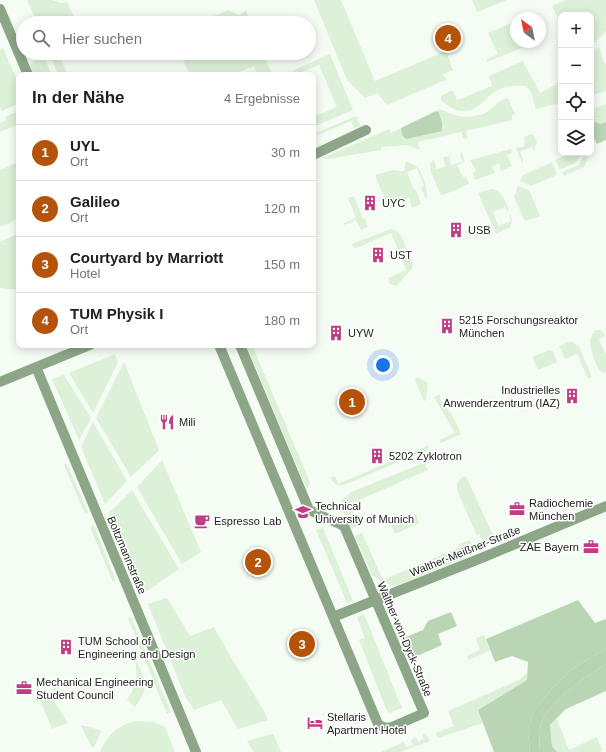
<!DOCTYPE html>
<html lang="de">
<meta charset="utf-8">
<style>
:root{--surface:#fff;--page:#f6f6f6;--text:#202124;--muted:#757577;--line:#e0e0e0;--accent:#b45309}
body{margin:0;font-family:Helvetica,sans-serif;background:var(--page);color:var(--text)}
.controls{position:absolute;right:12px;top:12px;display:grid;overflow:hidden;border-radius:8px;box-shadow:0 2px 10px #0003}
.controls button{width:36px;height:36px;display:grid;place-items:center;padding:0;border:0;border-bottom:1px solid var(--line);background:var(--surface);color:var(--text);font:20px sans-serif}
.compass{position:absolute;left:510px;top:12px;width:36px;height:36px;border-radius:50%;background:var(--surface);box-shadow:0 2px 10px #0003;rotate:327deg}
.you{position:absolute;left:383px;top:365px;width:14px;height:14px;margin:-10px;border:3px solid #fff;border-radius:50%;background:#1a73e8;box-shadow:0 0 0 6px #1a73e833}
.badge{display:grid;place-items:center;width:26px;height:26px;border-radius:50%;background:var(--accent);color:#fff;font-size:13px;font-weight:700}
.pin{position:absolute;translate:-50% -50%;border:2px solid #fff;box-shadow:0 1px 4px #0006}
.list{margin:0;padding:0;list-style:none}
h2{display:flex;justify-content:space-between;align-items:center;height:52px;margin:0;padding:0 16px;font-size:17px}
h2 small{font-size:13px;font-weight:400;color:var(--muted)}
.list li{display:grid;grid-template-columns:26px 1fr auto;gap:12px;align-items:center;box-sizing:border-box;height:56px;padding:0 16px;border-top:1px solid var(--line)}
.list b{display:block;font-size:15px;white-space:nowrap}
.list p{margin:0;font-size:13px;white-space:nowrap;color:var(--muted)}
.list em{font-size:13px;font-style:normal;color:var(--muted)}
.icon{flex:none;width:22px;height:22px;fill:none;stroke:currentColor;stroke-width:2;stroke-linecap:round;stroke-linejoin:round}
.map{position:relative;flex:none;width:606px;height:752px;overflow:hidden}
.search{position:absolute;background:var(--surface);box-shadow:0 2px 10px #0003;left:16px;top:16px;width:300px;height:44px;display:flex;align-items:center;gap:10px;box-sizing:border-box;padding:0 14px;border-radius:22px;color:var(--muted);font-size:15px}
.panel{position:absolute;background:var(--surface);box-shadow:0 2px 10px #0003;left:16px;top:72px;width:300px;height:276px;border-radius:8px}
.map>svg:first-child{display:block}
.green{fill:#dcf1d8}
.forest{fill:#bad5b4}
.water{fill:#b7d3b2}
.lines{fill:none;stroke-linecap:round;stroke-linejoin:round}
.street{stroke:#8da688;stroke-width:10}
.labels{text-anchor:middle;stroke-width:3;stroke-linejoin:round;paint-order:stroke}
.poi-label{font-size:11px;fill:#212320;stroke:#fff;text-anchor:start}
.street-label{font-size:11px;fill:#212320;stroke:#fff}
</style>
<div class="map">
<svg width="606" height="752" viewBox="0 0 606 752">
<rect width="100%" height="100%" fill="#f5fcf4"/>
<path class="green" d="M27,0H52L61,3L67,2L76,22L72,23H37Z
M314,0H341L375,81L446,51L453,70L442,75L448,79L387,105L377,93L365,98L347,80Z
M472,0H507L477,12Z
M566,0H606V31L592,45H591V15H561V25L552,6Z
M228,10L239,15L246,10L251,23H197Z
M516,21V42H537L487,62L486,60L498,54L488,33Z
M599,47L604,62L606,64V91L591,95V52Z
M3,48L19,85V103L2,111L0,107V49Z
M40,53H42L52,75H34L30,66Z
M49,53H58L68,75H58Z
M180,53H263L272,75H258L254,66L232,75H190Z
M330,54L353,110L313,127V117L337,107L319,65L294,75L292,71Z
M523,61L540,93L561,82V103L536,109L531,92L526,86C516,85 505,86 496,91C481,101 475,117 454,109C449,106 445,104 441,100V96L453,90L457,100L492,86L489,76Z
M508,98L515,114L512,115V120L466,131L468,138L464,139L461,132L418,142L420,150L407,145L381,147V150L328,159L322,158L389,129L391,133L401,128L402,135L442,123L439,112L436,111L440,109C453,116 464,119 479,115C482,114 485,114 487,112C494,107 499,100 508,98Z
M606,104V122L601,124L592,121L591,127V109Z
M19,111V124L0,132V123L6,120L5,117Z
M356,116L361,126L354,128L351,121L313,137V134Z
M533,134L537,142L534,150L532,147L520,152L523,160L522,163L516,148L525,146L524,137Z
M511,149L512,153L507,155L512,166L501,171L499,163L492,167L495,173L475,180L473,173L476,171L470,160Z
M462,152L465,162L457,165L463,177L466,176L469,184L443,195L440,194L431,172L430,164L434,159L436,169L445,167L443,157L449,156L451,165L462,162L460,153Z
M572,153H582L575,163L560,170L555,160Z
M585,153H590L584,167L564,176L562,172L579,165Z
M406,161C410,163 416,166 418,168C423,174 429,193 426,200L421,187L424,186L417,168L407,172L414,190L416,189L421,204L412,208L409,198L389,209L375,175L393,170L404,171Z
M19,162C19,174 21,209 16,218C13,223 5,226 0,226V170Z
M552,162L557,175L531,186L520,181L523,175Z
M518,186L529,190L540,216L525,221L514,197Z
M492,189C503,192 505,200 509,210L507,211L505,207L493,212L498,226L511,221L509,216L511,215L512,220L510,227L496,234L478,193Z
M354,196L363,219H365L368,227L361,230L356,220L344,225V223L356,218L348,198Z
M391,229C401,231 402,238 406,247L398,250L391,233L354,249L352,244Z
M19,233V290L0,288V242Z
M410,256L413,265L411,270L396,286L390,284L388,278L406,270L402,260Z
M595,330H600L603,332L605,336L599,339L606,355V372L602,373C596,367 591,351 590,342C590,338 593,334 595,330Z
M567,342H572L579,346L592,377L588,379L577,354L565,359L559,346Z
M246,345H252L310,482L307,490Z
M550,350L553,351L557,362L538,370L533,358L534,356Z
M115,354L118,362L93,413L69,373Z
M124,362L159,450L131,477L96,418Z
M64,375L91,418L79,440L52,379Z
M417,377L428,383L426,400L424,401L415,380Z
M440,395C440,403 444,406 449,411C454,417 458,427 461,434L441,443L439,440L455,433L434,397Z
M93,422L127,481L105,504L81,447Z
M429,445L427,450L344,485H336L330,478L335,476L338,484Z
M162,460L201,552L182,564L137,487Z
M431,460L433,461L425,465L428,470L350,504L359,525L351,529L344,515L341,501L351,492Z
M67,464L88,512L85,514L64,465Z
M466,476L496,542L486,545L483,542L479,534L477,536L457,490V483L461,478Z
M132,490L179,569L143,594L109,513Z
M416,514L419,523L395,534L391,525Z
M94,525L116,581L113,582L90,527Z
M323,528L353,601L347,603L316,530Z
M362,533L383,580L460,547L459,544L470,540L473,547L470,554L465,558L397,586L383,583L372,575L355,536Z
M167,598L190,636L214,627L235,664L263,709L268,720L238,729L221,700L194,710L185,696L148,604Z
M364,614L402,708L389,713L387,711L359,640L365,638L357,617Z
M131,617L171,712L167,714L128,618Z
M484,635L490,650L469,660L467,656L480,650L476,638Z
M135,658C145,679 151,686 135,707L127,700C136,687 138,674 135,658Z
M527,673V680L478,710L483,723L438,738L436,733L454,726L448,711L519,680Z
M49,693L68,723L52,729L40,700Z
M557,719L569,750L597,737L602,750L600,752H557L552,746L550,725Z
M135,721L153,722L165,727L175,752H100C106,736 118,725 135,721Z
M82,725L100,730L101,732L94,747L92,748L81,726Z
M425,733L430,741L400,752H381L404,742L406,747L413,745L411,740L416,737L418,742L424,739L422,735Z
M273,734L281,752H254L247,741Z"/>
<path class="forest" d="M436,111L439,112L442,123V131L406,139L402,135L401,128Z
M592,121L601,124L606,122V140L597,144L591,132Z
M578,600L595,623L606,619V648L570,671L548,693L533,713L528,730L530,752H494L478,710L527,680L528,662L512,656L495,662L486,639Z
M451,612L457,626L438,634L442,645L408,660L401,639L423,630L428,621Z
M606,664V691L566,709L550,725L552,746L557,752H539C540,744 539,728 542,721C550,700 587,676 606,664Z"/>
<path class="water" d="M606,648V664C587,676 550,700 542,721C539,728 540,744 539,752H530L528,730L533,713L548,693L570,671Z"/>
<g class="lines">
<path class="street" d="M0,9L28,75
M313,155L366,130
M219,345L378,724L385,728L392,727L424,713L344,526L309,510L240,345
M36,367L196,752
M0,382L90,345
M333,617L484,557L606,506"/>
</g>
<defs>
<symbol id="building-bare" viewBox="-9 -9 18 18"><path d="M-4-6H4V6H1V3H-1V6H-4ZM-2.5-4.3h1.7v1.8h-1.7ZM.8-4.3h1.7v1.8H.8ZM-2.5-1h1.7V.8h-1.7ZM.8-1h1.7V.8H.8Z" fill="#bf3d84" stroke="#fff" stroke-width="2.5" paint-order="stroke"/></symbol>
<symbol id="restaurant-bare" viewBox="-9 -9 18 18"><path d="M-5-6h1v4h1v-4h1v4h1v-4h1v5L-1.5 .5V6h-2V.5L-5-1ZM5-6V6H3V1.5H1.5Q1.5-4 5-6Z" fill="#bf3d84" stroke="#fff" stroke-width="2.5" paint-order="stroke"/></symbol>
<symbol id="office-bare" viewBox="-9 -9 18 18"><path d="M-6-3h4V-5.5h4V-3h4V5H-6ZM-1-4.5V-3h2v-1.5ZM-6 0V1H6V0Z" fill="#bf3d84" stroke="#fff" stroke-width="2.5" paint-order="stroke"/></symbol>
<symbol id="university-bare" viewBox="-9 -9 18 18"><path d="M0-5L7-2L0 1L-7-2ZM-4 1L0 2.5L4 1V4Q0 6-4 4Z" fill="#bf3d84" stroke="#fff" stroke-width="2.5" paint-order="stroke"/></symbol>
<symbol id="cafe-bare" viewBox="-9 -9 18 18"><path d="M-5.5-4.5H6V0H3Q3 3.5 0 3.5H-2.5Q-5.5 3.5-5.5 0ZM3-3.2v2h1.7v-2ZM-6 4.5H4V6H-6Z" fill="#bf3d84" stroke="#fff" stroke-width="2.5" paint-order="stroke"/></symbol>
<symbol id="hotel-bare" viewBox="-9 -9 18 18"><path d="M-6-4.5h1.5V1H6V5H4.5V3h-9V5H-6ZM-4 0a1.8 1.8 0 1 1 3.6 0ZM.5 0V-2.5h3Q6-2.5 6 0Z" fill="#bf3d84" stroke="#fff" stroke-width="2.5" paint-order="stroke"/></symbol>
</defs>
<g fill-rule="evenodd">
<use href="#building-bare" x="359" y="192" width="22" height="22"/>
<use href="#building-bare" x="445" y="219" width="22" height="22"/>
<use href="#building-bare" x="367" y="244" width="22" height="22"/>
<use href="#building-bare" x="436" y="315" width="22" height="22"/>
<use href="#building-bare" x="325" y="322" width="22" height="22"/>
<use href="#building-bare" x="561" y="385" width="22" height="22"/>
<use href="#restaurant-bare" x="156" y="411" width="22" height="22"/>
<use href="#building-bare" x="366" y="445" width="22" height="22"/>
<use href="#office-bare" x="506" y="498" width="22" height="22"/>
<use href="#university-bare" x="292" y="501" width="22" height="22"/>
<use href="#cafe-bare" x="191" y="510" width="22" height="22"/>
<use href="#office-bare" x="580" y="536" width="22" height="22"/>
<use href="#building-bare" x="55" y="636" width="22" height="22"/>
<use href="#office-bare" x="13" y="677" width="22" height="22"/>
<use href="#hotel-bare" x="304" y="712" width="22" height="22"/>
</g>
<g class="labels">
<g class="poi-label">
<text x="382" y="207">UYC</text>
<text x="468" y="234">USB</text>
<text x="390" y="259">UST</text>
<text x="459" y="324">5215 Forschungsreaktor<tspan x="459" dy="13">München</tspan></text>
<text x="348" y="337">UYW</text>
<text x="560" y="394" text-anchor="end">Industrielles<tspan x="560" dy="13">Anwenderzentrum (IAZ)</tspan></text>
<text x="179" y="426">Mili</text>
<text x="389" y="460">5202 Zyklotron</text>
<text x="529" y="507">Radiochemie<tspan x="529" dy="13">München</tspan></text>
<text x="315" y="510">Technical<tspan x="315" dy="13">University of Munich</tspan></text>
<text x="214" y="525">Espresso Lab</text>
<text x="579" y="551" text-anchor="end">ZAE Bayern</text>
<text x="78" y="645">TUM School of<tspan x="78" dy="13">Engineering and Design</tspan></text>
<text x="36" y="686">Mechanical Engineering<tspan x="36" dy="13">Student Council</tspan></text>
<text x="327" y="721">Stellaris<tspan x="327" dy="13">Apartment Hotel</tspan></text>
</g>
<g class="street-label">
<text transform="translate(465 551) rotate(-22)" y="4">Walther-Meißner-Straße</text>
<text transform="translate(127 555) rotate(67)" y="4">Boltzmannstraße</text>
<text transform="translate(405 639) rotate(67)" y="4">Walther-von-Dyck-Straße</text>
</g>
</g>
</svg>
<div class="controls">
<button>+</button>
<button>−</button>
<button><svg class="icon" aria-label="locate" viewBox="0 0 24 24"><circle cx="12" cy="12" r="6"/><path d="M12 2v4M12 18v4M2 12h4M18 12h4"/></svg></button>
<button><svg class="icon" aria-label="layers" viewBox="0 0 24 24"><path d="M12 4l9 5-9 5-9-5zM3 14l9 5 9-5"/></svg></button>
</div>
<svg class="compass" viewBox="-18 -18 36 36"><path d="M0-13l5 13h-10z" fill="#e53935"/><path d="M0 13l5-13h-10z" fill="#757577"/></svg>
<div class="you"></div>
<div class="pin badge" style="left:352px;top:402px">1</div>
<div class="pin badge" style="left:258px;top:562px">2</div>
<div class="pin badge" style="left:302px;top:644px">3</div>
<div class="pin badge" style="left:448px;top:38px">4</div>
<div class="search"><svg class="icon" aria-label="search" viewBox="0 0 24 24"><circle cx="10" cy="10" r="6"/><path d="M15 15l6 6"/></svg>Hier suchen</div>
<section class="panel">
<h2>In der Nähe<small>4 Ergebnisse</small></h2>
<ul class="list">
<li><span class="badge">1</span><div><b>UYL</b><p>Ort</p></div><em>30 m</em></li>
<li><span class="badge">2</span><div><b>Galileo</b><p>Ort</p></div><em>120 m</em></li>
<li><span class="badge">3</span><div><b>Courtyard by Marriott</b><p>Hotel</p></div><em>150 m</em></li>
<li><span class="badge">4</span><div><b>TUM Physik I</b><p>Ort</p></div><em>180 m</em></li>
</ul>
</section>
</div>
